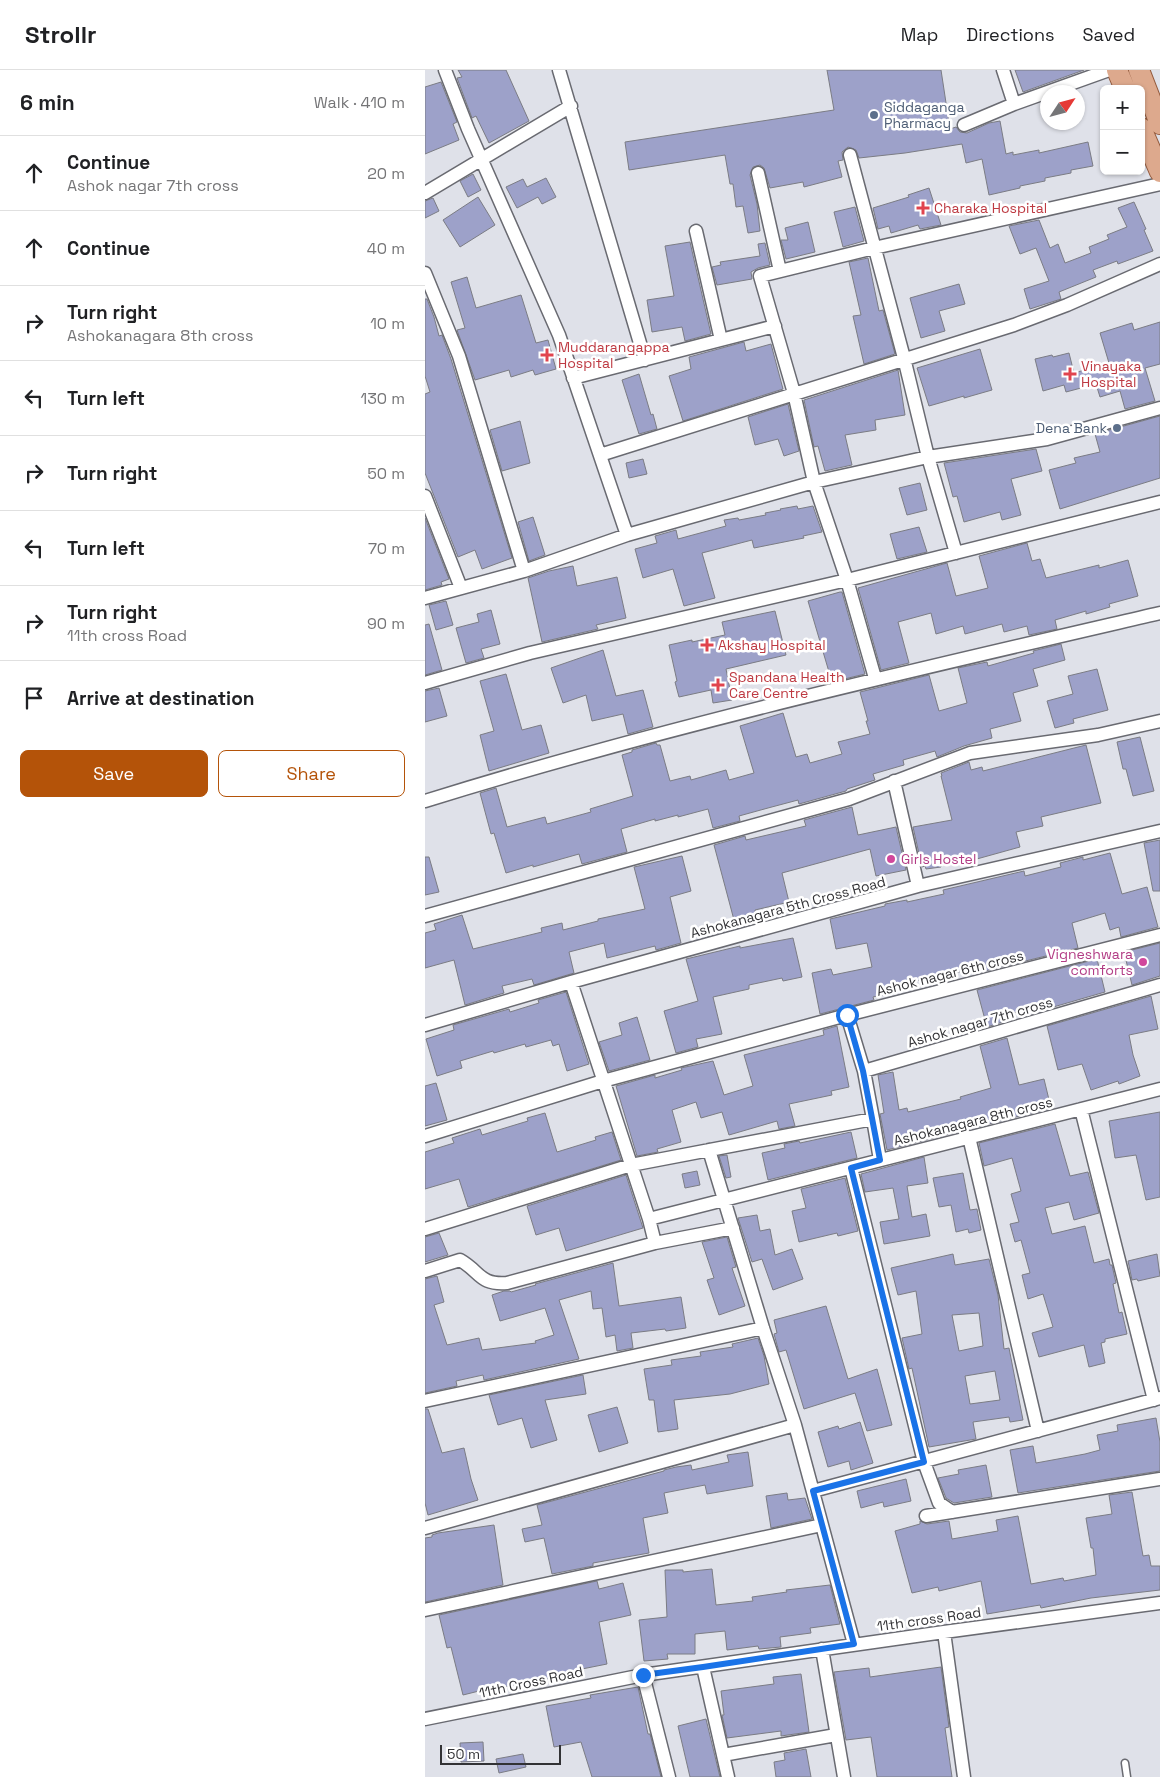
<!DOCTYPE html>
<meta charset="utf-8">
<style>
:root{--surface:#fff;--page:#f6f6f6;--text:#202124;--muted:#757577;--line:#e0e0e0;--accent:#b45309}
body{margin:0;font-family:"Space Grotesk",sans-serif;background:var(--page);color:var(--text)}
.controls{position:absolute;right:15px;top:15px;display:grid;overflow:hidden;border-radius:8px;box-shadow:0 1px 4px #0004}
.controls button{width:45px;height:45px;display:grid;place-items:center;padding:0;border:0;border-bottom:1px solid var(--line);background:var(--surface);color:var(--text);font:25px sans-serif}
.compass{position:absolute;left:615px;top:15px;width:45px;height:45px;border-radius:50%;background:var(--surface);box-shadow:0 1px 4px #0004;rotate:54deg}
.scale{position:absolute;left:15px;bottom:12px;width:121px;box-sizing:border-box;padding-left:5px;border:2px solid #323235;border-top:0;font-size:14px;line-height:18px;white-space:nowrap;color:#323235;-webkit-text-stroke:4px #fff;paint-order:stroke}
.stop{position:absolute;width:15px;height:15px;margin:-11px;border:4px solid #1a73e8;border-radius:50%;background:#fff}
.stop.end{background:#1a73e8;border-color:#fff;box-shadow:0 1px 5px #0008}
.list{margin:0;padding:0;list-style:none}
h2{display:flex;justify-content:space-between;align-items:center;height:65px;margin:0;padding:0 20px;font-size:21px}
h2 small{font-size:16px;font-weight:400;color:var(--muted)}
.list li{display:grid;grid-template-columns:32px 1fr auto;gap:15px;align-items:center;box-sizing:border-box;height:75px;padding:0 20px;border-top:1px solid var(--line)}
.list b{display:block;font-size:19px;white-space:nowrap}
.list p{margin:0;font-size:16px;white-space:nowrap;color:var(--muted)}
.list em{font-size:16px;font-style:normal;color:var(--muted)}
.actions{display:flex;gap:10px;padding:15px 20px}
.actions a{flex:1;padding:11px 0;border:1px solid var(--accent);border-radius:8px;text-align:center;font-size:18px;color:var(--accent)}
.actions .main{background:var(--accent);color:#fff}
.icon{flex:none;width:28px;height:28px;fill:none;stroke:currentColor;stroke-width:2;stroke-linecap:round;stroke-linejoin:round}
.map{position:relative;flex:none;width:735px;height:1707px;overflow:hidden}
header{display:flex;align-items:center;gap:30px;box-sizing:border-box;height:70px;padding:0 25px;background:var(--surface);border-bottom:1px solid var(--line)}
header strong{font-size:24px}
nav{display:flex;gap:28px;margin-inline-start:auto;font-size:18px}
main{display:flex}
aside{flex:1;background:var(--surface)}
.map>svg:first-child{display:block}
.building{fill:#9da1c9;stroke:#7b7c84;fill-rule:evenodd}
.lines{fill:none;stroke-linecap:round;stroke-linejoin:round}
.service-casing{stroke:#696a71;stroke-width:9}
.minor-casing{stroke:#696a71;stroke-width:15}
.primary-casing{stroke:#935a3d;stroke-width:22}
.service{stroke:#fff;stroke-width:6}
.minor{stroke:#fff;stroke-width:12}
.primary{stroke:#dda98d;stroke-width:20}
.route{stroke:#1a73e8;stroke-width:6}
.service-dot{fill:#5c6f8a;stroke:#fff;stroke-width:2}
.health-dot{fill:#e0444e;stroke:#fff;stroke-width:2}
.hotel-dot{fill:#d1479c;stroke:#fff;stroke-width:2}
.labels{text-anchor:middle;stroke-width:5;stroke-linejoin:round;paint-order:stroke}
.service-label{font-size:14px;fill:#4e5e75;stroke:#fff;text-anchor:start}
.health-label{font-size:14px;fill:#be3a42;stroke:#fff;text-anchor:start}
.hotel-label{font-size:14px;fill:#b23c85;stroke:#fff;text-anchor:start}
.street-label{font-size:14px;fill:#323235;stroke:#fff}
</style>
<header>
<strong>Strollr</strong>
<nav><a>Map</a><a>Directions</a><a>Saved</a></nav>
</header>
<main>
<aside>
<h2>6 min<small>Walk · 410 m</small></h2>
<ul class="list">
<li><svg class="icon" aria-label="ahead" viewBox="0 0 24 24"><path d="M12 20V5M6 11l6-6 6 6"/></svg><div><b>Continue</b><p>Ashok nagar 7th cross</p></div><em>20 m</em></li>
<li><svg class="icon" aria-label="ahead" viewBox="0 0 24 24"><path d="M12 20V5M6 11l6-6 6 6"/></svg><div><b>Continue</b></div><em>40 m</em></li>
<li><svg class="icon" aria-label="right" viewBox="0 0 24 24"><path d="M7 20v-9h11M14 6l5 5-5 5"/></svg><div><b>Turn right</b><p>Ashokanagara 8th cross</p></div><em>10 m</em></li>
<li><svg class="icon" aria-label="left" viewBox="0 0 24 24"><path d="M17 20v-9H6M10 6l-5 5 5 5"/></svg><div><b>Turn left</b></div><em>130 m</em></li>
<li><svg class="icon" aria-label="right" viewBox="0 0 24 24"><path d="M7 20v-9h11M14 6l5 5-5 5"/></svg><div><b>Turn right</b></div><em>50 m</em></li>
<li><svg class="icon" aria-label="left" viewBox="0 0 24 24"><path d="M17 20v-9H6M10 6l-5 5 5 5"/></svg><div><b>Turn left</b></div><em>70 m</em></li>
<li><svg class="icon" aria-label="right" viewBox="0 0 24 24"><path d="M7 20v-9h11M14 6l5 5-5 5"/></svg><div><b>Turn right</b><p>11th cross Road</p></div><em>90 m</em></li>
<li><svg class="icon" aria-label="arrive" viewBox="0 0 24 24"><path d="M6 21V4h12l-3 4 3 4H6"/></svg><div><b>Arrive at destination</b></div></li>
</ul>
<div class="actions"><a class="main">Save</a><a>Share</a></div>
</aside>
<div class="map">
<svg width="735" height="1707" viewBox="0 0 735 1707">
<rect width="100%" height="100%" fill="#dfe1e9"/>
<path class="building" d="M33,0H81L104,51L64,73L51,46L47,48L32,8L37,7Z
M402,0H516L525,59L531,57L535,62L542,63L564,53L575,51L581,84L588,82V85L614,80V83L663,72L668,96L646,100V103L620,108V111L595,116V118L564,125L557,89L541,93L537,74L480,83L434,88L431,80L423,77L417,82L418,90L413,91L417,107L379,117L378,112L345,118L339,98L335,95L328,97L325,105L332,134L335,161L323,163L318,136L311,137L308,114H305L300,85L204,100L200,72L409,40Z
M590,0H659L598,22Z
M16,12L32,52L28,54L34,70L0,84V17Z
M48,104L56,120L43,127L35,111Z
M121,108L131,127L117,134L113,127L92,138L81,117L98,109L102,117Z
M504,118L516,155L495,159L493,155L466,163L464,156L453,159L448,138L484,127L483,125Z
M53,127L70,155L35,177L18,150Z
M8,128L14,141L0,148V131Z
M709,132L721,159L719,160L728,181L693,194L692,191L668,200L671,207L634,222L636,229L605,239L599,219L624,211L611,178L595,184L584,156L614,150L625,178L633,174L640,193L666,183L664,177L684,169L682,165L702,157L693,138Z
M430,137L439,171L418,177L409,142Z
M383,152L390,182L361,189L356,170H363L360,158Z
M265,172L286,264L260,271L257,257L227,262L222,230L249,226L240,176Z
M340,173L345,195L333,198L326,202L327,209L292,215L287,197L296,195L295,192L335,186L333,174Z
M443,188L454,241L458,240L470,284L439,294L428,246L436,245L424,192Z
M42,207L51,238L96,225L111,273L123,270L131,299L110,305L108,300L86,307L84,300L50,310L32,260L40,258L26,212Z
M534,214L540,234L514,241L520,261L496,268L485,228Z
M0,229H2L9,247L14,266L17,265L26,289L87,488L57,499L50,480L33,487L0,403V324L5,322L0,306Z
M735,252V294L720,298L730,331L700,339L695,321L675,327L671,314L641,322L639,315L618,321L610,289L627,285L628,287L644,283L649,303L684,293L675,263L707,253L709,260Z
M319,272L321,281L346,274L358,319L258,351L244,306L266,299L264,287Z
M555,279L567,320L539,328V326L504,336L492,298Z
M473,300L480,345L450,350L451,360L420,365L427,395L400,401L393,376L389,377L379,330Z
M214,304L226,345L228,344L232,359L214,364L197,310Z
M363,334L374,381L359,386L353,369L330,375L323,347Z
M735,346V408L635,439L624,400L651,393L649,388L675,382L670,364Z
M95,351L105,393L77,401L65,360Z
M611,379L617,401L586,409L596,445L577,450L575,442L539,452L532,426L528,427L519,393Z
M218,389L222,404L204,408L201,393Z
M495,413L502,440L482,445L474,418Z
M372,436L373,439L388,436L397,462L378,466L379,468L329,478L327,470L277,483L290,528L259,536L248,499L218,508L210,479L232,473L230,466L251,460L253,469L301,456L299,450L313,448L314,450L341,445L340,443L356,440L355,439Z
M108,447L120,485L104,491L93,452Z
M0,448L24,509L16,512L17,515L0,520Z
M494,457L502,482L472,489L465,464Z
M602,473L607,491L615,489L621,508L674,495V498L703,490L713,526L684,534L685,537L661,544V541L630,550L632,559L604,565L602,556L579,562L577,554L540,564L538,556L511,564L506,543L473,552L484,593L456,600L433,518L522,493L531,526L563,518L554,486Z
M148,496L152,516L192,507L201,548L171,555L173,559L117,572L103,508L124,501Z
M415,522H417L440,604L407,612L383,531Z
M21,531L28,555L11,560L4,535Z
M66,540L75,574L56,579L59,588L41,593L31,558L54,552L52,544Z
M350,541L361,585L301,599L307,630L288,633L286,620L254,627L250,612L252,611L244,575L267,570V572L300,565L297,552Z
M4,554L17,600L0,605V555Z
M636,574L640,590L608,599L613,616L588,623L596,651L565,659L567,668L539,676L512,687L510,681L478,690L479,695L448,704L450,710L422,719L421,721L374,734L373,730L343,738L314,746L315,751L288,758L283,739L253,747V745L230,751V749L196,759L202,782L157,794L154,784L108,797V795L81,803L69,763L66,764L55,723L71,718L82,757L120,747L122,754L166,742L165,739L208,726L197,685L207,682V680L231,673L232,675H235L245,711L265,706L266,710L301,700L304,710L329,703L315,656L358,643L371,687L382,684L385,693L417,684L413,672L445,664L441,651H443L435,622L504,605L514,641L542,633L533,598L562,592L563,596L609,583L608,581Z
M178,580L191,626L218,620L228,657L203,664L198,644L167,651L161,625L138,633L126,598Z
M672,599L683,640L648,649L649,653L630,658L622,631L648,624L643,606Z
M81,604L97,660L116,655L124,683L64,701L55,665L69,661L55,611Z
M14,618L22,646L0,652V621Z
M715,667L729,721L708,726L701,699H698L692,672Z
M661,675L676,733L616,747L618,756L591,762L595,777L541,792L540,787L516,793V797L501,799L500,796L497,797L488,757L527,750L516,706H517L516,703L544,692L546,700L557,697L558,701Z
M427,737L433,765L471,757L481,800L451,806L445,779L357,803L364,832L330,840V844L309,850L289,775L320,766L321,770L381,756L379,750Z
M735,770V821H728L719,773Z
M685,783L697,824L722,817L733,857L696,867L694,857L685,860L680,843L647,853L653,878L548,904V901L540,903L539,901L475,914L477,920L448,927L449,930L395,944L387,903L406,899L408,905L447,897L442,873L411,879L405,849L460,836V834L482,830V832L519,824L518,820L599,801L600,806L636,797L635,793L658,787V790Z
M257,786L266,821L245,827L256,873L231,880L230,876L182,888L179,873L144,882L149,903L109,915L107,909L77,916L79,923L40,935L29,890L0,898V863L11,860L9,854L37,845L48,879L117,862L116,858L137,853L138,860L173,851V849L220,839L209,797Z
M0,787H4L14,822L0,825Z
M368,868L377,907L358,911L357,908L324,915V919L288,927L297,964L271,969L273,977L251,983L239,941L273,931L261,889L315,876V878Z
M735,873V906L707,915L699,882Z
M672,889L680,922L618,940L617,936L583,944L584,950L562,957L552,920Z
M141,922L164,994L142,1001L134,974L128,976L126,970L101,977L100,974L69,983L68,981L35,991L37,998L12,1006L1,969L29,960L28,955L84,939L85,942L114,933L113,930Z
M726,926L733,959L704,965L708,985L715,1006L694,1014L693,1011L666,1020L657,994L633,1000L622,956Z
M212,947L225,990L184,1001L174,972L197,965L194,953Z
M412,956L424,1017L406,1021L407,1025L364,1034L370,1056L354,1059L352,1051L304,1065L297,1042L276,1048L271,1032L247,1040L256,1072L232,1079L233,1082L212,1086L191,1016L230,1005V1008L257,1000L256,998L288,991L299,1025L328,1016L319,985L399,965L398,960Z
M582,968L594,1015L619,1009L626,1038L462,1080L455,1044L459,1043L453,1005L468,1002L474,1040L482,1038L483,1042L536,1029L535,1027L566,1018L555,976Z
M11,1013L22,1050L0,1056V1016Z
M735,1042V1127L721,1130L711,1085L690,1088L684,1051Z
M120,1043L132,1082L171,1070L170,1067L187,1062L196,1090L43,1137L34,1109L0,1119V1082L29,1073L27,1068L55,1059L57,1065L103,1051L102,1048Z
M630,1054L645,1106L663,1102L674,1143L649,1150L644,1132L620,1138L627,1164L660,1156L669,1193L684,1189L685,1195H687L691,1213L688,1214L694,1243L697,1242L702,1264L680,1269V1272L676,1273L680,1293L664,1297L659,1275L614,1287L607,1263L628,1257L618,1224L603,1229L597,1205L605,1203L596,1170L590,1172L585,1154L594,1152L586,1124L596,1121L587,1088L559,1096L554,1073Z
M426,1062L432,1088L343,1110L337,1083L360,1078L359,1074L374,1071L375,1073Z
M302,1085L306,1107L301,1108L294,1086Z
M499,1087L503,1113L482,1116L487,1147L501,1144L505,1166L459,1174L455,1152L474,1149L468,1118L440,1122L436,1104Z
M272,1101L275,1115L260,1118L257,1104Z
M538,1103L545,1140L552,1139L556,1160L544,1163L543,1159L531,1162L526,1135L514,1137L508,1108Z
M201,1105L218,1158L141,1181L134,1158L111,1165L102,1136Z
M420,1108L433,1161L413,1166L412,1163L374,1172L367,1141L381,1138L376,1119Z
M332,1145L335,1161L345,1159L350,1185L367,1179L378,1209L348,1220L337,1189L327,1192L313,1148Z
M14,1163L23,1185L0,1192V1167Z
M302,1167L311,1197L307,1198L320,1236L294,1245L282,1210L289,1208L277,1172Z
M528,1184L530,1195L564,1189L573,1225L579,1279L584,1278L598,1350L585,1352L584,1347L548,1352L551,1369L504,1377L487,1298L484,1299L477,1268L497,1264L491,1221L473,1225L466,1198ZM554,1243L558,1276L534,1281L527,1245ZM570,1301L575,1330L545,1334L540,1306Z
M732,1184L735,1206L713,1211L712,1209L707,1210L703,1191Z
M188,1193L194,1236L256,1227L261,1258L241,1261L240,1259L206,1263L208,1278L192,1281L190,1265L181,1267L177,1238L168,1239L166,1221L134,1230L154,1289L59,1310L58,1305L31,1311L32,1316L0,1323V1209L12,1206L19,1232L9,1235L22,1275L54,1268L57,1280L111,1273L110,1271L129,1265L120,1238L75,1251L67,1225L79,1221H85L86,1222L111,1215L110,1214Z
M401,1236L423,1309L452,1299L467,1355L442,1361L430,1323L379,1339L361,1280L354,1282L349,1264L352,1263L349,1250Z
M333,1268L339,1286L344,1314L305,1324L249,1330L253,1359L233,1362L229,1330H224L219,1299L247,1295L246,1290L276,1286L275,1282L308,1277L307,1274Z
M158,1305L161,1324L120,1330L132,1370L106,1378L97,1348L73,1355L64,1325Z
M192,1337L203,1373L174,1382L163,1345Z
M0,1339H3L17,1383L39,1378L46,1409L53,1430L3,1445L0,1433Z
M731,1348L735,1372V1401L593,1423L585,1380L608,1376L611,1393L660,1384L675,1380L672,1365L693,1361L692,1355Z
M435,1352L448,1393L426,1400L424,1391L403,1397L393,1362L413,1356L414,1359Z
M323,1382L328,1416L282,1424L280,1415L239,1423L243,1443L218,1448L224,1483L168,1493V1496L127,1504L119,1468L100,1472L97,1459L117,1455L112,1435L239,1401V1400L251,1397L266,1395L267,1400L304,1392L302,1385Z
M561,1395L567,1427L529,1433L521,1428L513,1408L534,1404L533,1400Z
M481,1409L486,1431L459,1437L458,1432L436,1438L432,1421Z
M707,1422L718,1486L724,1485L726,1496H735V1520L666,1528L616,1538L615,1535L562,1544L556,1511L514,1521L513,1517L487,1523L470,1461L495,1454V1451L502,1454L524,1451L527,1469L573,1461L571,1450L593,1446L606,1514L638,1508L639,1511L671,1505L668,1478H666L661,1448L687,1444L684,1425Z
M362,1423L363,1430L380,1428L387,1449L346,1458L341,1426Z
M69,1455L78,1515L0,1532V1468L7,1467V1465L13,1463Z
M287,1499L291,1535L328,1531L327,1527L362,1522L361,1520L405,1515L415,1554L385,1558L386,1563L355,1567L356,1577L334,1579L333,1576L302,1580L300,1561L270,1564V1584H242L243,1589L219,1591L214,1550L242,1547L240,1500H258V1502Z
M172,1511L174,1519L198,1513L206,1545L174,1552L182,1594L157,1599L158,1602L63,1620L62,1619L38,1625L26,1577L22,1578L14,1545Z
M516,1597L524,1657L520,1658L527,1707H452L446,1667L421,1670L409,1602L444,1598L445,1607Z
M376,1604L384,1662L356,1666V1661L302,1668L297,1645H299L296,1621L349,1614L348,1607Z
M213,1617L223,1664H225L236,1707H167L156,1672L129,1677L121,1636L166,1628L165,1625Z
M281,1649L295,1707H265L253,1656Z
M58,1672L59,1691L36,1692L35,1673Z
M381,1679L386,1707H351L349,1692L360,1690L359,1683Z
M98,1684L101,1697L74,1703L71,1689Z"/>
<g class="lines">
<defs>
<path id="service" d="M700,1693L702,1707"/>
<path id="minor" d="M20,0L43,59L134,265L202,465
M134,0L220,290
M578,0L589,34
M539,55L589,34L684,0
M425,85L479,288L503,387L531,483
M333,103L355,201
M0,123L146,36
M271,161L296,270
M0,203L34,286L99,501
M148,308L350,256
M175,385L589,255L642,235L735,194
M0,426L36,518
M0,528L99,501L202,465L389,412L503,387L622,369L735,338
M450,608L422,510L389,412L369,323L335,206L449,178L735,114
M0,613L105,583L422,510L735,432
M469,711L493,816
M0,731C241,656 489,600 735,543
M0,846L424,729L545,683L673,665L735,651
M146,912L224,1149L230,1173
M422,945L439,1001L735,915
M0,955L146,912L493,816L735,761
M656,1039L729,1330
M448,1049L455,1090
M0,1066L178,1011L422,945L735,865
M544,1067L613,1361
M284,1080L338,1258L370,1355L429,1574
M426,1098L499,1392L514,1433L527,1442
M224,1149L735,1019
M0,1159L206,1095L448,1049L439,1001
M0,1201L35,1190C56,1202 54,1215 82,1213L230,1173L308,1158
M0,1331L338,1258
M388,1421L735,1328
M501,1446L735,1409
M0,1458L370,1355
M0,1540L397,1455
M519,1562L539,1707
M397,1579L419,1707
M278,1597L303,1707
M218,1605L244,1707
M0,1649L218,1605L519,1562L735,1533
M298,1685L411,1665"/>
<path id="primary" d="M692,0L700,19
M714,0L735,54
M716,58L735,102"/>
</defs>
<use href="#service" class="service-casing"/>
<use href="#minor" class="minor-casing"/>
<use href="#primary" class="primary-casing"/>
<use href="#service" class="service"/>
<use href="#minor" class="minor"/>
<use href="#primary" class="primary"/>
</g>
<g class="lines">
<path class="route" d="M218,1605L278,1597L429,1574L388,1421L499,1392L426,1098L455,1090L438,1001L422,945"/>
</g>
<g class="service-dot">
<circle cx="449" cy="45" r="5"/>
<circle cx="692" cy="358" r="5"/>
</g>
<g class="health-dot">
<path d="M495.5 130.5h5v5h5v5h-5v5h-5v-5h-5v-5h5z"/>
<path d="M119.5 277.5h5v5h5v5h-5v5h-5v-5h-5v-5h5z"/>
<path d="M642.5 296.5h5v5h5v5h-5v5h-5v-5h-5v-5h5z"/>
<path d="M279.5 567.5h5v5h5v5h-5v5h-5v-5h-5v-5h5z"/>
<path d="M290.5 607.5h5v5h5v5h-5v5h-5v-5h-5v-5h5z"/>
</g>
<g class="hotel-dot">
<circle cx="466" cy="789" r="5"/>
<circle cx="718" cy="892" r="5"/>
</g>
<g class="labels">
<g class="service-label">
<text x="459" y="42">Siddaganga<tspan x="459" dy="16">Pharmacy</tspan></text>
<text x="682" y="363" text-anchor="end">Dena Bank</text>
</g>
<g class="health-label">
<text x="509" y="143">Charaka Hospital</text>
<text x="133" y="282">Muddarangappa<tspan x="133" dy="16">Hospital</tspan></text>
<text x="656" y="301">Vinayaka<tspan x="656" dy="16">Hospital</tspan></text>
<text x="293" y="580">Akshay Hospital</text>
<text x="304" y="612">Spandana Health<tspan x="304" dy="16">Care Centre</tspan></text>
</g>
<g class="hotel-label">
<text x="476" y="794">Girls Hostel</text>
<text x="708" y="889" text-anchor="end">Vigneshwara<tspan x="708" dy="16">comforts</tspan></text>
</g>
<g class="street-label">
<text transform="translate(363 837) rotate(-15)" y="5">Ashokanagara 5th Cross Road</text>
<text transform="translate(525 903) rotate(-14)" y="5">Ashok nagar 6th cross</text>
<text transform="translate(555 952) rotate(-16)" y="5">Ashok nagar 7th cross</text>
<text transform="translate(548 1051) rotate(-14)" y="5">Ashokanagara 8th cross</text>
<text transform="translate(504 1549) rotate(-8)" y="5">11th cross Road</text>
<text transform="translate(106 1612) rotate(-12)" y="5">11th Cross Road</text>
</g>
</g>
</svg>
<div class="controls">
<button>+</button>
<button>−</button>
</div>
<svg class="compass" viewBox="-18 -18 36 36"><path d="M0-13l5 13h-10z" fill="#e53935"/><path d="M0 13l5-13h-10z" fill="#757577"/></svg>
<div class="scale">50 m</div>
<div class="stop" style="left:422px;top:945px"></div>
<div class="stop end" style="left:218px;top:1605px"></div>
</div>
</main>
